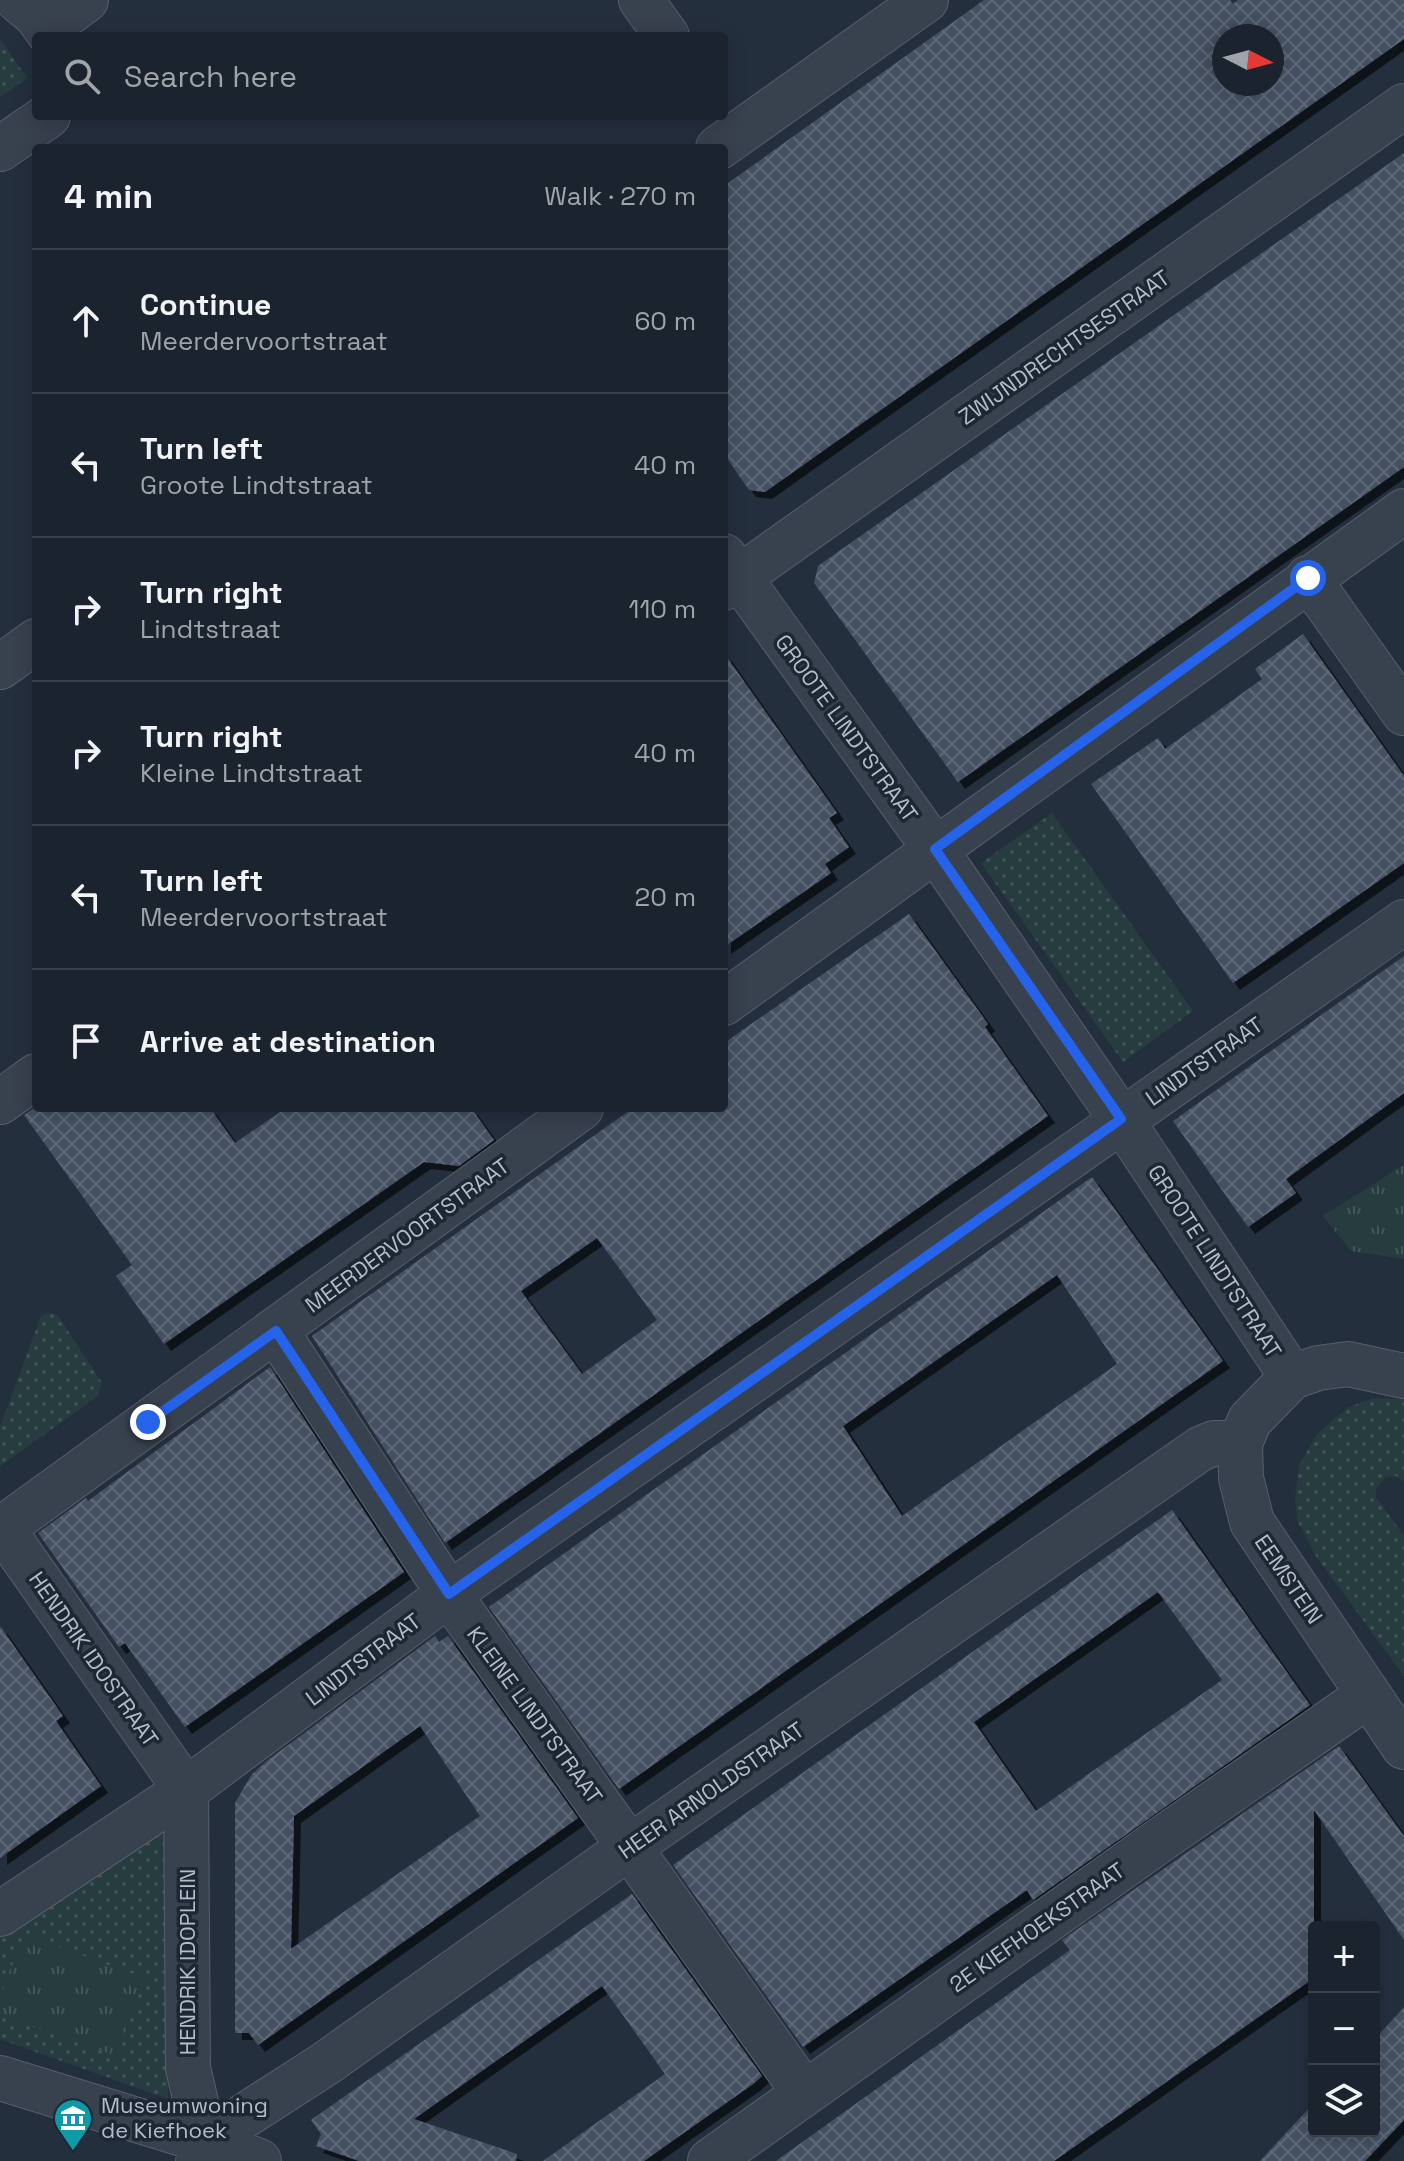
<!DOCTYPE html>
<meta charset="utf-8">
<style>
:root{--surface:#1b232e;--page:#282f3a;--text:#f1f3f6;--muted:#a0a4aa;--line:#39404a}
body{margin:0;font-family:"Space Grotesk",sans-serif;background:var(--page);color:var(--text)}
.controls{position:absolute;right:24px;bottom:24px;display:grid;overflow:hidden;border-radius:8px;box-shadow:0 4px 20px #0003}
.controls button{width:72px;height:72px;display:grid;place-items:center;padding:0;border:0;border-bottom:2px solid var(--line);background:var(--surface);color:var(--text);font:40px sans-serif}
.compass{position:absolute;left:1212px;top:24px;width:72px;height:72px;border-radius:50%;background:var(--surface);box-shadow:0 4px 20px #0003;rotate:96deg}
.stop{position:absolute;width:24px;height:24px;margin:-18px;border:6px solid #2563eb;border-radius:50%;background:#fff}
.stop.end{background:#2563eb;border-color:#fff;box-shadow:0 2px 8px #0008}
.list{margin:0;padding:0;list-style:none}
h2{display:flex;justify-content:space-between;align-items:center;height:104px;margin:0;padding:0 32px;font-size:34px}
h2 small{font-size:26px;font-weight:400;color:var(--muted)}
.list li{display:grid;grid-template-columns:52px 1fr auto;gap:24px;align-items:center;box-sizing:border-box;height:144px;padding:0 32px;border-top:2px solid var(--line)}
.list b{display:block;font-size:30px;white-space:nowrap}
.list p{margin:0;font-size:26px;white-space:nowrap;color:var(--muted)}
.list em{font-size:26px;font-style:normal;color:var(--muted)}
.icon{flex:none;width:44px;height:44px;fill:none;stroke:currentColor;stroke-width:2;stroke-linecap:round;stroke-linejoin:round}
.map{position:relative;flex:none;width:1404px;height:2161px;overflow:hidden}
.search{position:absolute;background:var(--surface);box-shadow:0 4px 20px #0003;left:32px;top:32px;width:696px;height:88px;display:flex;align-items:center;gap:20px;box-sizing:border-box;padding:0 28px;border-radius:8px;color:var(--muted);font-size:30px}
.panel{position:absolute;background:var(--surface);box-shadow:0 4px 20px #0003;left:32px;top:144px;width:696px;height:968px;border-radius:8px}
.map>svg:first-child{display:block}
.grass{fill:url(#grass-dots)}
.park{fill:url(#park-tufts)}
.building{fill:url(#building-cross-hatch);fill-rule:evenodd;filter:url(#shadow)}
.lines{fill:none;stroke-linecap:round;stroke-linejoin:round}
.street-casing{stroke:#565f6c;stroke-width:46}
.street{stroke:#38414e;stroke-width:44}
.route{stroke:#2563eb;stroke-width:10}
.labels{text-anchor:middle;stroke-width:7;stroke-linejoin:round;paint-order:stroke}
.street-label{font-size:22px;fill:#b4bcc9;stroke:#1d2633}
.poi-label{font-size:22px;fill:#b4bcc9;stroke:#1d2633;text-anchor:start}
</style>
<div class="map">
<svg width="1404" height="2161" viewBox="0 0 1404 2161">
<defs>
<pattern id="grass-dots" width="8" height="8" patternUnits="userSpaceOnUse" patternTransform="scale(2)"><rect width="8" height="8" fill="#263c3f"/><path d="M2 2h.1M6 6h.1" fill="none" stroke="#435659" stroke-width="1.8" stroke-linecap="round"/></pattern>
<pattern id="park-tufts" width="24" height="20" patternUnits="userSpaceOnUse" patternTransform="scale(2)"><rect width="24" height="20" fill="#263c3f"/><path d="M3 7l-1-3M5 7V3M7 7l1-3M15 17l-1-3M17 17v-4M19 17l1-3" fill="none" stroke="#435659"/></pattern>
<pattern id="building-cross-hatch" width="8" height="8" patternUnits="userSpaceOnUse" patternTransform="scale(2)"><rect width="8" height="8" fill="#455162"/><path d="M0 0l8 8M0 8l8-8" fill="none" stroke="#5d6877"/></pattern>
<filter id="shadow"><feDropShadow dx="7" dy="7" stdDeviation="0" flood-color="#0009"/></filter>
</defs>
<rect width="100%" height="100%" fill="#242f3e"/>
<path class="grass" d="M0,39L27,78L0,97Z
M1052,813L1193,1011L1123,1062L981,863Z
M48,1312L58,1316L102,1383L98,1396L0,1466V1427L41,1316Z
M1373,1398L1404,1399V1481L1396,1476L1386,1477L1376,1489V1497L1404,1536V1676L1316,1556L1298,1522L1295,1499L1299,1465L1317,1434L1349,1407Z
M156,1826L168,1844V2099L0,2039V1937Z"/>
<path class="park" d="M1404,1165V1259L1351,1251L1323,1216Z
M24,1934L144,1978L117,2056L0,2015V1996Z"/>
<path class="building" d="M984,0H1230L1233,4L1238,0H1404V39L765,492L749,490L724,454V186ZM1224,36H1272V84H1224Z
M1404,153V467L958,782L814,583L818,566Z
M1303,634L1404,776V863L1233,983L1091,784L1158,738L1165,749L1262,679L1255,669Z
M724,653L837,813L829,818L849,847L825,864L831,873L724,947Z
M909,914L988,1024L985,1027L1048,1116L445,1543L312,1336L633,1108H724V1043ZM597,1238L657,1320L582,1374L521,1291Z
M1404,956V1093L1286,1179L1296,1193L1248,1227L1173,1121Z
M34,1108H210L235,1143L286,1108H471L494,1140L459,1166L424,1162L164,1344L116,1276L132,1265L24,1115Z
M1092,1177L1223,1361L619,1789L489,1607ZM1057,1275L1117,1364L902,1516L843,1426Z
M270,1367L404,1572L185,1727L125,1643L119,1647L38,1533L86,1498L88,1501Z
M1172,1510L1310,1705L1033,1900L1027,1890L803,2047L673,1865ZM1158,1592L1222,1680L1036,1811L974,1722Z
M0,1626L63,1716L56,1721L101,1786L0,1858Z
M435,1636L439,1642L448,1636L578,1818L258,2045L249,2033H235V1803L252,1774L268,1760ZM420,1726L480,1816L291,1949L294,1816Z
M1339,1746L1404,1836V1940L1314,1810V1978L1054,2161H776L1070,1950L1062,1940Z
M632,1894L762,2076L753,2084L644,2161H543L665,2074L602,1986L414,2119L517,2154L516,2161H359L316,2146L321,2134L311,2120Z
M1404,2007V2120L1365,2161H1260L1314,2103V2131H1374V2040Z"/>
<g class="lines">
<defs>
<path id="street" d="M18,0L36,15L51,36
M641,0L667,36
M47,29L86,0
M718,148L926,0
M0,149L48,116
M724,556L935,849L1121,1119L1292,1377
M1308,578L1404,713
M724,588L1404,106
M0,667L36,641
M724,1003L1404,511
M0,1102L36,1076
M276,1331L449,1594L804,2092
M1404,1376L1348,1364L1318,1368L1292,1377L1250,1420L1240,1443L1241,1478L1252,1522L1404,1747
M0,1525L186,1790L449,1594L1404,922
M0,1530L581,1108
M0,1914L186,1790L188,2068L205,2141
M0,2078L205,2141L259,2161
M198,2161L205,2141L325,2064L631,1846L1200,1449L1214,1443H1240
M710,2161L1160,1840L1367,1696"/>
</defs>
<use href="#street" class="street-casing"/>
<use href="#street" class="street"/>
</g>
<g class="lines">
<path class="route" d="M148,1422L276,1331L449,1594L1121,1119L935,849L1308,578"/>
</g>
<defs>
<symbol id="museum-pin" viewBox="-11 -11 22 30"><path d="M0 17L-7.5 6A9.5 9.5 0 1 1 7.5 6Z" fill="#0f9aa8" stroke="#1d2633"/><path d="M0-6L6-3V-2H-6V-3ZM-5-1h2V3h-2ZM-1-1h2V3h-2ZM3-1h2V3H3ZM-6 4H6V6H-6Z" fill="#fff"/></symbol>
</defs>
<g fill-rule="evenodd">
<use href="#museum-pin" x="51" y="2096" width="44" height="60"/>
</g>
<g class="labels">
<g class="street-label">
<text transform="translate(1064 347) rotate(-35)" y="8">ZWIJNDRECHTSESTRAAT</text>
<text transform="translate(847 728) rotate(54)" y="8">GROOTE LINDTSTRAAT</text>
<text transform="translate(1204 1061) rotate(-35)" y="8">LINDTSTRAAT</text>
<text transform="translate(407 1235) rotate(-36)" y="8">MEERDERVOORTSTRAAT</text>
<text transform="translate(1215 1261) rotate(57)" y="8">GROOTE LINDTSTRAAT</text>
<text transform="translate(1289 1579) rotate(56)" y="8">EEMSTEIN</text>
<text transform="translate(94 1659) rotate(55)" y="8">HENDRIK IDOSTRAAT</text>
<text transform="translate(363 1659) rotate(-37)" y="8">LINDTSTRAAT</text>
<text transform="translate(535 1715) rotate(54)" y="8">KLEINE LINDTSTRAAT</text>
<text transform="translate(711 1790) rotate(-35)" y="8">HEER ARNOLDSTRAAT</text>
<text transform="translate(1037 1927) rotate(-35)" y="8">2E KIEFHOEKSTRAAT</text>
<text transform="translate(187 1962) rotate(-90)" y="8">HENDRIK IDOPLEIN</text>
</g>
<g class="poi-label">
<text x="101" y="2113">Museumwoning<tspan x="101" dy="25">de Kiefhoek</tspan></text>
</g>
</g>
</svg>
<div class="controls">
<button>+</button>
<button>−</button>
<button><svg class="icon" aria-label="layers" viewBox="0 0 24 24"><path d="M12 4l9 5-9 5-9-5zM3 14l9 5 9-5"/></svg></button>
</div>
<svg class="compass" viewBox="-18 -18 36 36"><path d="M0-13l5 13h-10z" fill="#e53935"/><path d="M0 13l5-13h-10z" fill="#a0a4aa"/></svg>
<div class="stop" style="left:1308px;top:578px"></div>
<div class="stop end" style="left:148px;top:1422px"></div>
<div class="search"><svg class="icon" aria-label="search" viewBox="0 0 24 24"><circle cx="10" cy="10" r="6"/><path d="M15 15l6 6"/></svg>Search here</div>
<section class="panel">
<h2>4 min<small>Walk · 270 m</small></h2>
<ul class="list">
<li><svg class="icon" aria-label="ahead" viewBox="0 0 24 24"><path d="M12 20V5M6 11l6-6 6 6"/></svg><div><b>Continue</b><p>Meerdervoortstraat</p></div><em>60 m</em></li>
<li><svg class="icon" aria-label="left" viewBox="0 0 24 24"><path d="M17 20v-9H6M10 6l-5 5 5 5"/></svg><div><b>Turn left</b><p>Groote Lindtstraat</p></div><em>40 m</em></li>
<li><svg class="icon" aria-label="right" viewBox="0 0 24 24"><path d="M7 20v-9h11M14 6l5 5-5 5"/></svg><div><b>Turn right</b><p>Lindtstraat</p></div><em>110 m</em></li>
<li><svg class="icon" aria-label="right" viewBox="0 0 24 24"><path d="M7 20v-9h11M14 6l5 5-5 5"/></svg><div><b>Turn right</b><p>Kleine Lindtstraat</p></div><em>40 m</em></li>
<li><svg class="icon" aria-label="left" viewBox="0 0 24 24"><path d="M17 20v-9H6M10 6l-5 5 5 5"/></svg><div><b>Turn left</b><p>Meerdervoortstraat</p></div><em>20 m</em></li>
<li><svg class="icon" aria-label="arrive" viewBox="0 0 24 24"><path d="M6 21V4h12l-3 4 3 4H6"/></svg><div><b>Arrive at destination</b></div></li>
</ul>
</section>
</div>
